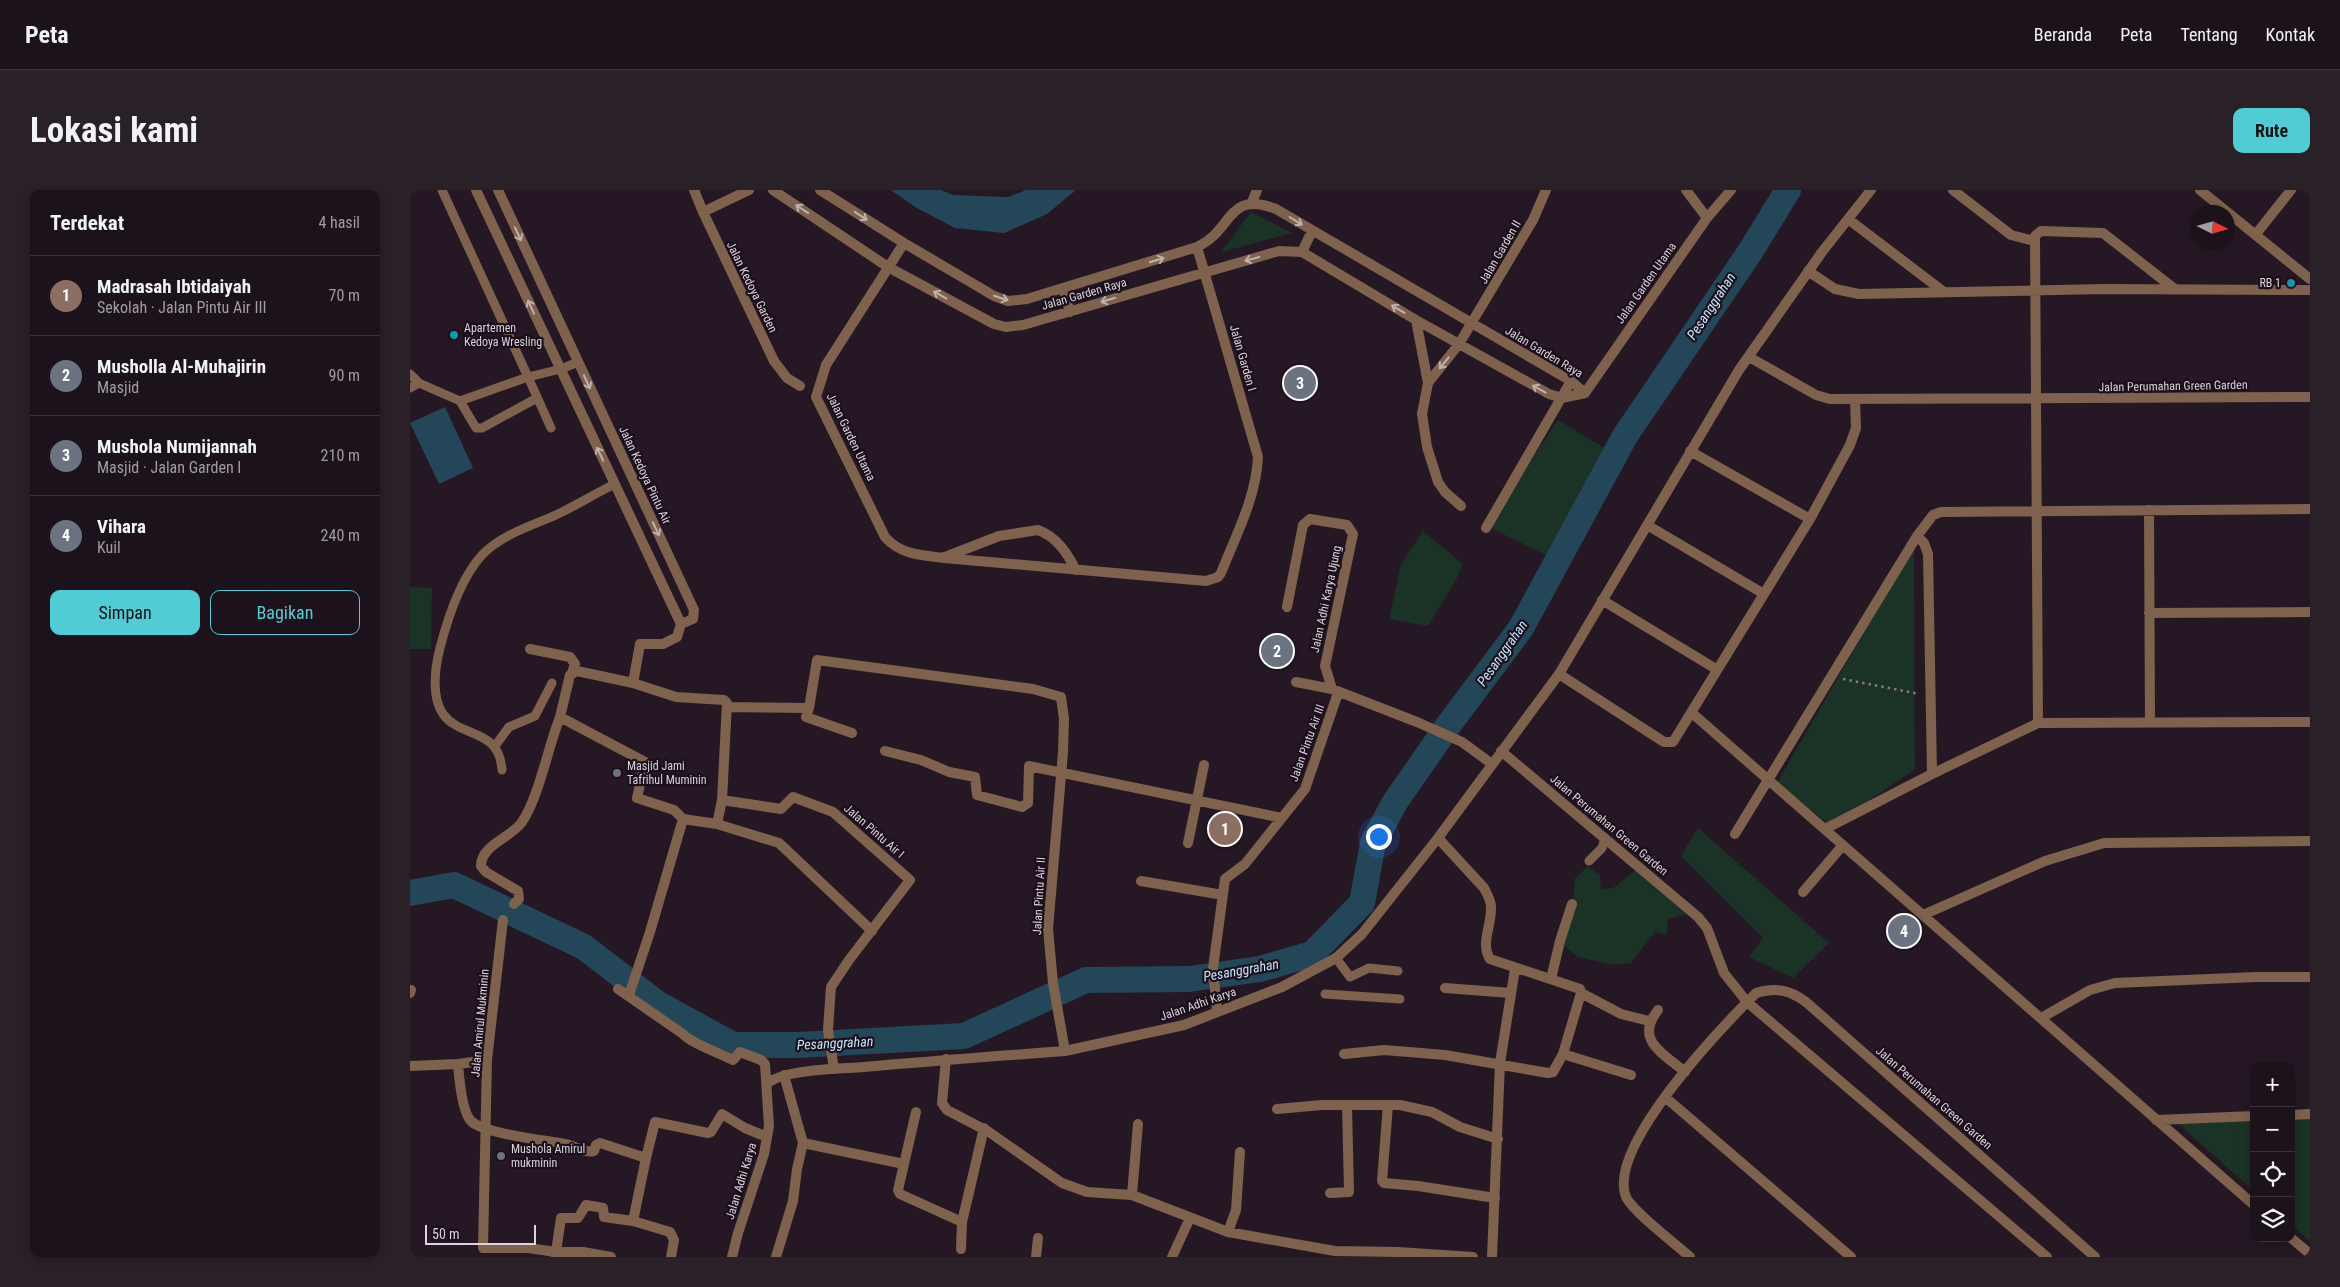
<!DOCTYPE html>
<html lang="id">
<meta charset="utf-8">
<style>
:root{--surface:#1c121b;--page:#292028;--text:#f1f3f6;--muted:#a09ea3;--line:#3a323a;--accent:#51ccd4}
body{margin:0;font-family:"Roboto Condensed",sans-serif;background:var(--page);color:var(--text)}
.controls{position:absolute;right:15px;bottom:15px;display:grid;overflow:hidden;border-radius:10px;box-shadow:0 2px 12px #0003}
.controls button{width:45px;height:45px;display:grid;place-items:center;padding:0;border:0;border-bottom:1px solid var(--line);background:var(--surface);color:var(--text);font:25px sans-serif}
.compass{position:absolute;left:1780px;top:15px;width:45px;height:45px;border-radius:50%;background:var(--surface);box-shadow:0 2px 12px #0003;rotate:95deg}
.scale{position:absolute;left:15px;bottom:12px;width:111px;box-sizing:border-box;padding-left:5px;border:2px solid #dcd3dc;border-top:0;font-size:14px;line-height:18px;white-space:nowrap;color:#dcd3dc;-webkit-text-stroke:4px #1b0f1b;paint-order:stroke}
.you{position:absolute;left:968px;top:646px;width:18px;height:18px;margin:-12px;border:4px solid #fff;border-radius:50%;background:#1a73e8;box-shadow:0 0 0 8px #1a73e833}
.badge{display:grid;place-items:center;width:32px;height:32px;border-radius:50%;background:var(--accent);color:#fff;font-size:16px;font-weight:700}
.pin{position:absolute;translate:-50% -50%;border:2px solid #fff;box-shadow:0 1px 5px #0006}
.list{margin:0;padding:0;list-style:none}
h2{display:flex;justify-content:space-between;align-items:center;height:65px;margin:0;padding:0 20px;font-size:21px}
h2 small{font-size:16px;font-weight:400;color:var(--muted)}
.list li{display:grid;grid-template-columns:32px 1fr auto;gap:15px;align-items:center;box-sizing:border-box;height:80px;padding:0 20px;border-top:1px solid var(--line)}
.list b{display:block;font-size:19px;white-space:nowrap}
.list p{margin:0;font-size:16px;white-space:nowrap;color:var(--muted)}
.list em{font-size:16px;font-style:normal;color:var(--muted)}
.actions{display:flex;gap:10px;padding:15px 20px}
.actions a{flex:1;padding:11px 0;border:1px solid var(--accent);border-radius:10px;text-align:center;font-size:18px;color:var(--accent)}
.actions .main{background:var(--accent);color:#111}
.icon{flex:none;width:28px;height:28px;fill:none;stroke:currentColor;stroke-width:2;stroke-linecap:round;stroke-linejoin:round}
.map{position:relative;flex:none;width:1900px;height:1067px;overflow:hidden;border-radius:10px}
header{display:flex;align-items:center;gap:30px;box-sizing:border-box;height:70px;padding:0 25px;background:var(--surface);border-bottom:1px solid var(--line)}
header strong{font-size:24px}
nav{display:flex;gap:28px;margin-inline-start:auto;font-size:18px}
.intro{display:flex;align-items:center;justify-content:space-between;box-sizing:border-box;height:120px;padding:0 30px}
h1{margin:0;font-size:35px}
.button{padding:12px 22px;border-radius:10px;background:var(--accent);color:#111;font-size:18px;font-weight:700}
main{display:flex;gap:30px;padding:0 30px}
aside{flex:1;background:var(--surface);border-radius:10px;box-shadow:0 2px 12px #0003}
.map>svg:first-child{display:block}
.green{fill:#1b3226}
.water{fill:#244659}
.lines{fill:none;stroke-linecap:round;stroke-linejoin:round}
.river{stroke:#244659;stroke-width:26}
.path{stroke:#837883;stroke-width:2.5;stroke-dasharray:2.5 4;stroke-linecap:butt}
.service{stroke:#7f624d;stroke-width:9}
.minor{stroke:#7f624d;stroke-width:10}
.oneway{stroke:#c0b1b1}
.culture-dot{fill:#0f9aa8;stroke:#1b0f1b;stroke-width:2}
.worship-dot{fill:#6b7280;stroke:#1b0f1b;stroke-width:2}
.labels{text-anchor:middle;stroke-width:4.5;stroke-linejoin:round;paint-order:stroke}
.street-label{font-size:12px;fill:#dcd3dc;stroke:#1b0f1b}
.poi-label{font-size:12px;fill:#dcd3dc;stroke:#1b0f1b;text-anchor:start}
.water-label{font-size:14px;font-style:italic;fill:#c3e7fd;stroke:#1b0f1b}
</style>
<header>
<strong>Peta</strong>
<nav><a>Beranda</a><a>Peta</a><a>Tentang</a><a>Kontak</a></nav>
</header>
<div class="intro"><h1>Lokasi kami</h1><a class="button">Rute</a></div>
<main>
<aside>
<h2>Terdekat<small>4 hasil</small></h2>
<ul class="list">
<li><span class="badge" style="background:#8d6e63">1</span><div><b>Madrasah Ibtidaiyah</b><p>Sekolah · Jalan Pintu Air III</p></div><em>70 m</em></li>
<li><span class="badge" style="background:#6b7280">2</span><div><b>Musholla Al-Muhajirin</b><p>Masjid</p></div><em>90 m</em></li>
<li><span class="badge" style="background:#6b7280">3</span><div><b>Mushola Numijannah</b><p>Masjid · Jalan Garden I</p></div><em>210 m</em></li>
<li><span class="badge" style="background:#6b7280">4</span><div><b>Vihara</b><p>Kuil</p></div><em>240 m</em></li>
</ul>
<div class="actions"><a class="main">Simpan</a><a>Bagikan</a></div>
</aside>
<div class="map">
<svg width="1900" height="1067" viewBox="0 0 1900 1067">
<rect width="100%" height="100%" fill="#251824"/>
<path class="green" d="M841,22L882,43L811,62Z
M1148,230L1198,260L1140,367L1077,336Z
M1013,341L1053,374L1046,390L1018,436L979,429L991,374Z
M1504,355L1505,579L1421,636L1367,593Z
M0,397L22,398L21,459H0Z
M1288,638L1419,753L1383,788L1339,767L1353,748L1271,666Z
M1178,676L1190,686L1191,699L1203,698L1225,681L1277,724L1258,729L1257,745L1245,742L1221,773L1204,775L1167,767L1147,748L1162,723L1165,688Z
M1881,929H1900V1051L1881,1034Z
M1844,930V1001L1766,932Z"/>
<path class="water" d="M481,0H531L543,5L598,7L616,0H666L637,24L594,43L545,38L505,17Z
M35,217L63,278L29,294L0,233Z"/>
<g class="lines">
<path class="river" d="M0,703L44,695L174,757L248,814L323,855H388L554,846L676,790L779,789L850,779L902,764L952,713L963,653L985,612L1040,533L1111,438L1215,246L1340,62L1378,0"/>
<path class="path" d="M1433,489L1509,504"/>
<path class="service" d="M32,0L118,187L151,179L168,172
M0,184L9,193L50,211L118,187L141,238
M0,198L9,193
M50,211L66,238H72L127,208
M85,556L99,537L125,526L142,493
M92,580C89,537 51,549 33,524C21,507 25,477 30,458C38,427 50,389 72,365C92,344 122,336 148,324C167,315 186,303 205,294
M1179,671L1192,658L1195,648
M926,768L940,787L959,778L988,781
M915,804L990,809"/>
<path class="minor" d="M66,0L271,434
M88,0L284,420L283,429L271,434
M284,0L293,22L364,171L377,188L390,196
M363,0L478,77L584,134L596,137L613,135L869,61L892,62L1006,130L1139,204L1152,208L1175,203
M410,0L494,53L584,106L598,111L617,109L787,57C824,40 816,0 866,19L1161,191L1175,203
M1276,0L1297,28
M1543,0L1601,45L1624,51
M1790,0L1900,89
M842,12L847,0
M293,22L339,0
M1438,29L1534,102
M1846,44L1881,0
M494,53L416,175L406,207L475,347C491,365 511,365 534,368L796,391L808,387L811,383C826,345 846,308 848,267L787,57
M892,62L902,41
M1398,81L1425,99L1449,104L1694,99L1900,100
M653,98L660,122
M1006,130L1018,193L1012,224L1017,257L1028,292L1035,302L1051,316
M1339,167L1406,205L1420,209L1900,207
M1018,193L1049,154L1123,30L1136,0
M1175,203L1297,28L1321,0
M1280,261L1400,329
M1739,320L1740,533
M1237,335L1354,404
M1076,338L1161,191
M1507,346L1514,353L1518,364L1522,584
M535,367L589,346L628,340C647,347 657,363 666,380
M1192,410L1306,479
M877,417L893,335L900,329L937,335L943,344L915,476L922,499L1007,532L1052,552L1082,574
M1739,423L1900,422
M271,434L267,447L253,454H230L223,493L167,481L160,485L150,527L235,572L227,608L264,620L273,629L307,634L312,610L371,619L383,607L423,622L500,690L439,770L421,797L418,840L424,879
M120,459L160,467L165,474L162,483
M1149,484L1254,552H1263L1400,329L1440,255L1446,238L1445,210
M886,492L922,499
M223,493L266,507L314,510L317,513L312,610
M317,517L399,518L396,527L442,543
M399,518L407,470L623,499L651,507L654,529L653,562L638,739L643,793L655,861
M1282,523L1844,1015
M1628,533L1625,46L1631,41L1693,43L1766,100
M475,561L511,570L539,582L565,587L567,605L612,617L618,613L619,576L872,628
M1091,561L1288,727L1297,738L1314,783L1337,812L1637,1067
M307,634L369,653L462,741
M1415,639L1522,584L1628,533L1900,532
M1325,644L1507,346L1523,325L1531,322L1900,319
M1028,648L1074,698C1077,704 1081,710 1081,717C1082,735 1070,753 1080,769L1170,799L1171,803L1153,864
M778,653L794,575
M731,691L813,705
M1393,702L1433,655
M104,714L109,709L108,701L76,682L71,676C71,655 101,648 112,632C129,607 138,557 150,527
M1513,725L1635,671L1694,653L1900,651
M93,730L77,870L73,1058H118L146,1062L151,1028H168L176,1015L193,1018L194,1027L223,1031L236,968L245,932L298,943L301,942L312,924L335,938L357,947
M1141,789L1150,751L1162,714
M1035,798L1101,803
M208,799L273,844C279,852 311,864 323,870L330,862L351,870L355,874L359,936L354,964L328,1043L322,1067
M0,803L1,800
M1171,803L1211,824L1239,831
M219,805L240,742L273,629
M1248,820C1224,850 1253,863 1275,882
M807,822L803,778L815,689L835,674L895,599L928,503
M1631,828L1680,800L1705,793L1846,787H1900
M934,864L974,860L1035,865L1138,883L1143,882L1153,864L1221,885
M536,869L532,913L537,920L579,942L652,993L677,1002L722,1005L818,1042L925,1061L988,1062L1063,1067
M48,874L77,870
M0,876L48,874C49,887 52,924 62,932C77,944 134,950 155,954C164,955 175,964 184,961L186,955L190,953L236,968
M358,893C375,879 431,879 454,877C521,871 588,866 655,861L774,835L872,797L926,768L952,744L1028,648L1149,484L1329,180L1412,62L1461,0
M1255,907L1441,1067
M978,915L972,991L974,993L1008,996L1085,1008
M867,919L912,915H990L1022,922L1050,937L1088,949
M506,922L488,1000L490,1004L552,1032
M1881,925L1900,924
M1746,930L1844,926
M393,953L494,974
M920,1003L939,1002L937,915
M722,1005L728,934
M223,1031L260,1042L264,1050L261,1067
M818,1042L826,1020L830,962
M1881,1048L1900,1064
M551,1059L552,1032L574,938
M145,1067L146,1062H173L201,1067
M366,1067L383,1011L387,979L393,953L374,885
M626,1067L628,1048
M762,1067L780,1028
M1082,1067L1090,873L1105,779
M1280,1067C1266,1054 1223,1022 1216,1007C1196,957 1312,837 1346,803C1366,797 1380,800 1396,812L1685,1067"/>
</g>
<defs><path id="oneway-shaft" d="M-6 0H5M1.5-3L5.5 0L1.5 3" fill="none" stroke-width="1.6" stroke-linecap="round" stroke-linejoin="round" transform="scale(1.25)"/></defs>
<g class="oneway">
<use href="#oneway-shaft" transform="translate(392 19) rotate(-146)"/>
<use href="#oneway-shaft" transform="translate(451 26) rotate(33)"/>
<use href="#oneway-shaft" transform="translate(886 31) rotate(32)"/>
<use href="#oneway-shaft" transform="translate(108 44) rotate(65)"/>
<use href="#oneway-shaft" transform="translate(842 69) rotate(165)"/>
<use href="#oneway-shaft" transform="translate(747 70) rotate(-17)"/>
<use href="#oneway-shaft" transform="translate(530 105) rotate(-151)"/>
<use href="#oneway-shaft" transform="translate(591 108) rotate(18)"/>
<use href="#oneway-shaft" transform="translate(698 110) rotate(163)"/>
<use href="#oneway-shaft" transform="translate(121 117) rotate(-115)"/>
<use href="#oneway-shaft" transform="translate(988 119) rotate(-149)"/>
<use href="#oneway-shaft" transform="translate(1034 173) rotate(130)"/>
<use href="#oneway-shaft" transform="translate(177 192) rotate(65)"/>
<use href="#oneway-shaft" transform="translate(1129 199) rotate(-151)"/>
<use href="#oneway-shaft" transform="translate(190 264) rotate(-115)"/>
<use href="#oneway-shaft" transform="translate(246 339) rotate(65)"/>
</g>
<g class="culture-dot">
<circle cx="1881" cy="93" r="5"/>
<circle cx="44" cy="145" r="5"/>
</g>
<g class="worship-dot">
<circle cx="207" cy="583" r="5"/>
<circle cx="91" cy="966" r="5"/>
</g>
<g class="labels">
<g class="street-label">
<text transform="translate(1090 62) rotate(-60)" y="4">Jalan Garden II</text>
<text transform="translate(1236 93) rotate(-55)" y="4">Jalan Garden Utama</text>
<text transform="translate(342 97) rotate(64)" y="4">Jalan Kedoya Garden</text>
<text transform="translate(674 104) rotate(-16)" y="4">Jalan Garden Raya</text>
<text transform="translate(1134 162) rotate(31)" y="4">Jalan Garden Raya</text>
<text transform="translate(833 168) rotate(74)" y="4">Jalan Garden I</text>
<text transform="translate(1763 196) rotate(-1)" y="4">Jalan Perumahan Green Garden</text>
<text transform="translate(441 247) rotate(64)" y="4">Jalan Garden Utama</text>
<text transform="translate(235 285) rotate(65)" y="4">Jalan Kedoya Pintu Air</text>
<text transform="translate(916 409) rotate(-78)" y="4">Jalan Adhi Karya Ujung</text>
<text transform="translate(897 553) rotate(-70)" y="4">Jalan Pintu Air III</text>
<text transform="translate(1199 635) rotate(40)" y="4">Jalan Perumahan Green Garden</text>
<text transform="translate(464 641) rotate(41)" y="4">Jalan Pintu Air I</text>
<text transform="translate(629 706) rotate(-87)" y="4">Jalan Pintu Air II</text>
<text transform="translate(788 814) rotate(-19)" y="4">Jalan Adhi Karya</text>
<text transform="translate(70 833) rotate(-85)" y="4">Jalan Amirul Mukminin</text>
<text transform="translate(1524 908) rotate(41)" y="4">Jalan Perumahan Green Garden</text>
<text transform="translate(331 991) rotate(-73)" y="4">Jalan Adhi Karya</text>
</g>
<g class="poi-label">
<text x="1871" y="97" text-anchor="end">RB 1</text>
<text x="54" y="142">Apartemen<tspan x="54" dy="14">Kedoya Wresling</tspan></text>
<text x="217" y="580">Masjid Jami<tspan x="217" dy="14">Tafrihul Muminin</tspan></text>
<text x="101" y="963">Mushola Amirul<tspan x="101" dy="14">mukminin</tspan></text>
</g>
<g class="water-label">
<text transform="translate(1301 116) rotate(-57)" y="5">Pesanggrahan</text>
<text transform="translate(1092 463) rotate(-55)" y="5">Pesanggrahan</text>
<text transform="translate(831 780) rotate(-10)" y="5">Pesanggrahan</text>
<text transform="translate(425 853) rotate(-3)" y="5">Pesanggrahan</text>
</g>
</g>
</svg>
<div class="controls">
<button>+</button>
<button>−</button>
<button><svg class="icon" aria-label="locate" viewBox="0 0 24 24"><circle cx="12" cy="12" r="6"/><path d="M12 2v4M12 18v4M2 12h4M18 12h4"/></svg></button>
<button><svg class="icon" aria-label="layers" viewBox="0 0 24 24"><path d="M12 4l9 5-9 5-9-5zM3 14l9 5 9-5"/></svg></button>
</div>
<svg class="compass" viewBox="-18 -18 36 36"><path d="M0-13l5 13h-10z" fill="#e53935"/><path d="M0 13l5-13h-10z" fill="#a09ea3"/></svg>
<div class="scale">50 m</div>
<div class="you"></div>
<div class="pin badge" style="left:815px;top:639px;background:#8d6e63">1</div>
<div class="pin badge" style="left:867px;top:461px;background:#6b7280">2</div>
<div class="pin badge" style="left:890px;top:193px;background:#6b7280">3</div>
<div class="pin badge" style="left:1494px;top:741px;background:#6b7280">4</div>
</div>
</main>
